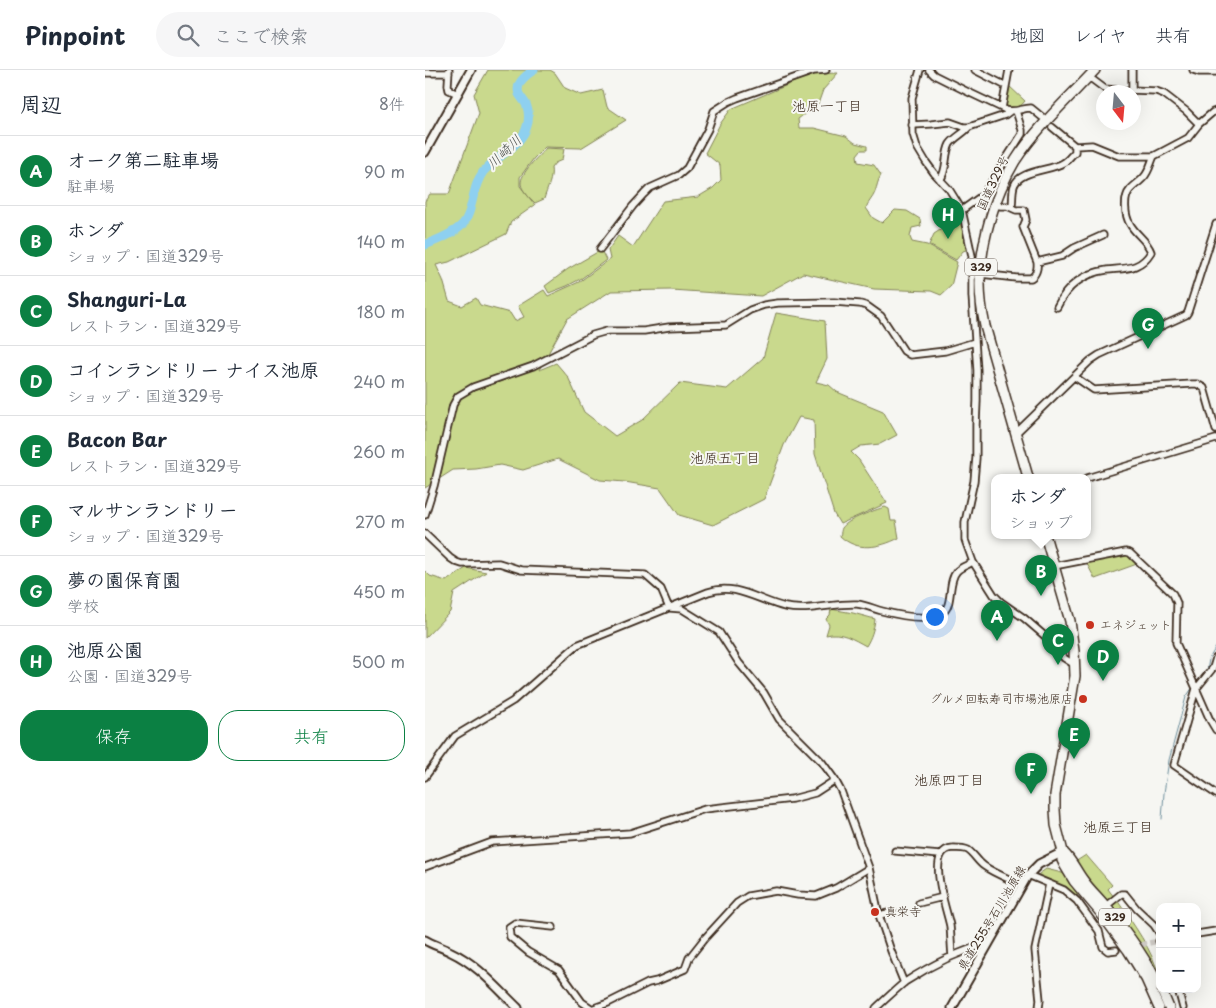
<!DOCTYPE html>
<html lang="ja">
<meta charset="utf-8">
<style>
:root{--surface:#fff;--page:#f6f6f7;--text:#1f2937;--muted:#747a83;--line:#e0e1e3;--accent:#0b8043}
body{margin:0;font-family:"Playpen Sans","Klee One",sans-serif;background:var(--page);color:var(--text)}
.controls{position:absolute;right:15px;bottom:15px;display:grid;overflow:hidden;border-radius:10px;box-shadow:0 5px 20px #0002}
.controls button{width:45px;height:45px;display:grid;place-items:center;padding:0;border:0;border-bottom:1px solid var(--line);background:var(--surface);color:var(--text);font:25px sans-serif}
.compass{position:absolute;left:671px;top:15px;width:45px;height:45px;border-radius:50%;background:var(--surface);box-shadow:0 5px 20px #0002;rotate:164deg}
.you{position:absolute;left:509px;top:546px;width:18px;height:18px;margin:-12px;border:4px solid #fff;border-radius:50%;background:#1a73e8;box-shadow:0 0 0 8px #1a73e833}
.badge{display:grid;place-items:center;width:32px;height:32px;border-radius:50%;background:var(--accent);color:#fff;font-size:16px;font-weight:700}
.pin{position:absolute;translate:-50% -41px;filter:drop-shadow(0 1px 2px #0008)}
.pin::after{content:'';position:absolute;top:26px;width:18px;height:15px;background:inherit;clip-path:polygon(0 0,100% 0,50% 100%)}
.popup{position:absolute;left:566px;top:404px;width:100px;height:65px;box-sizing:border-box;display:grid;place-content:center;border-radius:10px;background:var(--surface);filter:drop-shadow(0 1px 4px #0005);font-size:16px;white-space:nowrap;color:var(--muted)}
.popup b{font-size:19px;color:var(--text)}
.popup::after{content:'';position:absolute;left:50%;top:100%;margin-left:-10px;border:10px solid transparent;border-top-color:var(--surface)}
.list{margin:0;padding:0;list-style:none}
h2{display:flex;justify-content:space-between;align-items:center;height:65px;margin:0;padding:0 20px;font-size:21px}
h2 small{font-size:16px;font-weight:400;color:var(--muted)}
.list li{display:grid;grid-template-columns:32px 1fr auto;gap:15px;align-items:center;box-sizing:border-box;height:70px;padding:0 20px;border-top:1px solid var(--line)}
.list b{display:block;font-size:19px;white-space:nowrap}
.list p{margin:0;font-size:16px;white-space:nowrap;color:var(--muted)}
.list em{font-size:16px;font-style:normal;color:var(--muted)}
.actions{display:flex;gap:10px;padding:15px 20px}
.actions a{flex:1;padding:11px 0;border:1px solid var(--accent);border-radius:20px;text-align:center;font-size:18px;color:var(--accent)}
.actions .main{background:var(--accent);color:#fff}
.icon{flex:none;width:28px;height:28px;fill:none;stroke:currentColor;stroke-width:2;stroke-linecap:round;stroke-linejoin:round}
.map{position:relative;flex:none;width:791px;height:938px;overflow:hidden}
header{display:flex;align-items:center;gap:30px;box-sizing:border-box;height:70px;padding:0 25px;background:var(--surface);border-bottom:1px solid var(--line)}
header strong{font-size:24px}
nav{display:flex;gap:28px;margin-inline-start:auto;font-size:18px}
.search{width:350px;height:45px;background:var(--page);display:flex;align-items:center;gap:12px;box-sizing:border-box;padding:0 18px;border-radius:28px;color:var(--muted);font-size:19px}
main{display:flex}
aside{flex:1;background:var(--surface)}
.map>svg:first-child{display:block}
.green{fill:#c9d98d;stroke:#828256}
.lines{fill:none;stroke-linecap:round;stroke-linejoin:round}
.stream{stroke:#6d8e9c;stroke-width:1}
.river{stroke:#8ed0f0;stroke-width:9}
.minor-tunnel{stroke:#d1cdc8;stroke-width:5.5;stroke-dasharray:5.5 3;stroke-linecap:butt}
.minor-casing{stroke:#3b2a1e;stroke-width:9}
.major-casing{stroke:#3b2a1e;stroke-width:11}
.highway-casing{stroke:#3b2a1e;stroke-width:12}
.minor{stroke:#f6f6f2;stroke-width:5.5}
.major{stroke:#f6f6f2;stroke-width:7}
.highway{stroke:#f6f6f2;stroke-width:9}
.poi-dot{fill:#c8321e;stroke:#f6f6f2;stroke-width:2}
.labels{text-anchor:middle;stroke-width:4;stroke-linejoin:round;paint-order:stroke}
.shield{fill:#f6f6f2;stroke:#73675e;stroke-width:1}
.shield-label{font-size:11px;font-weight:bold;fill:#3b2a1e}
.street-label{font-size:12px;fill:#3b2a1e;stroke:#f6f6f2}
.poi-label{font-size:12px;fill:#3b2a1e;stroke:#f6f6f2;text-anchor:start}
.neighbourhood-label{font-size:14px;fill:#3b2a1e;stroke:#f6f6f2}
.water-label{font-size:14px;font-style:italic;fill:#505452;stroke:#f6f6f2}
</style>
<header>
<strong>Pinpoint</strong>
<div class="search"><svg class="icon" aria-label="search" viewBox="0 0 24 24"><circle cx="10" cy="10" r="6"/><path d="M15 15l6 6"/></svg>ここで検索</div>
<nav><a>地図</a><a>レイヤ</a><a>共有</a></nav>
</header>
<main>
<aside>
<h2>周辺<small>8件</small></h2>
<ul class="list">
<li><span class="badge">A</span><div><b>オーク第二駐車場</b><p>駐車場</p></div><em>90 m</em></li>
<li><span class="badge">B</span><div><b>ホンダ</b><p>ショップ · 国道329号</p></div><em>140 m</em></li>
<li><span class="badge">C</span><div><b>Shanguri-La</b><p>レストラン · 国道329号</p></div><em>180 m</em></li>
<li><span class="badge">D</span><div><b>コインランドリー ナイス池原</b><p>ショップ · 国道329号</p></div><em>240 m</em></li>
<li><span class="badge">E</span><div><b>Bacon Bar</b><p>レストラン · 国道329号</p></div><em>260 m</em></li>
<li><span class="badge">F</span><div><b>マルサンランドリー</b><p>ショップ · 国道329号</p></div><em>270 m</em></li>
<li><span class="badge">G</span><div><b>夢の園保育園</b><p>学校</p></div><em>450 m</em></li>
<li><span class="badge">H</span><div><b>池原公園</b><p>公園 · 国道329号</p></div><em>500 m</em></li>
</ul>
<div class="actions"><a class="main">保存</a><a>共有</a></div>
</aside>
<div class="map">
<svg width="791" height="938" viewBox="0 0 791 938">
<rect width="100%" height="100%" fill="#f6f6f2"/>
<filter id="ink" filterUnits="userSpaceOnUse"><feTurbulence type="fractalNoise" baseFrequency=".02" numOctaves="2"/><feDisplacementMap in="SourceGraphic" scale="10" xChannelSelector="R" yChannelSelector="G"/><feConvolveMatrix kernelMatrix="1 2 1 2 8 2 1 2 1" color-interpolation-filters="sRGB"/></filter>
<g filter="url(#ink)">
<path class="green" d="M63,0H125L130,3L140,18L156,25L178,20L182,37L201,50L156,78L120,77L109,88L95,107V116L110,135L86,152L81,164L24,192L11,195L18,210L24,231L37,236L51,228L55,235L85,243L90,251L99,247L93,236L119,220L123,226L154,212L185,189L183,180L193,166L208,177L238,131L273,127L288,118L296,110L295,95L280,83L295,54L306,39L388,4L413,3L398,20L393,34L373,49L374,58H389L421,66L430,73L442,76V80H436L432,85L433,92L449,95L456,105C453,110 452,116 450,122C448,128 443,132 441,138L448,148L457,153L470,140L482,141L495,149L496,156L487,158L485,167L487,172L502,175L532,192L526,216L516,225L506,221L449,219L378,203L336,226L246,220L186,221L142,249L114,300L131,293L143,307L159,342L190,366L217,350L255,313L302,319L338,288L351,243L400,251L402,289L391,312L404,315L412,322L458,341L472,365L455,374L436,376L426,382L434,390L462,433L415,454L409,444L390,384L389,350L374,347L359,375L339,429L288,455L254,445L235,418L200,412L175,410L133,389L98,400L75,395L51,399L28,400L0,418V131L5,124H24L54,43L49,24Z
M583,15L600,31C593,40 589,39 579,37Z
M121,78L139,79L137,90L130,93L126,98C128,108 122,119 119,129L110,133C105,128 97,121 96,114C95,103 114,86 121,78Z
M535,147L541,180L538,181L531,190L504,175L509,164Z
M176,180L181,190L157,208L142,216L124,223L120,216L143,199Z
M460,437L464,439L466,451H471L474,468C454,478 432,482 415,466C416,463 416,460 417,458C423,449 450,440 460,437Z
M701,485H704L712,494L670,509L661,492Z
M41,498L61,502L29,523L25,542L0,568V501L5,506L21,511Z
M406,539L428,543L450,549C449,559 446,568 441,576C428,569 416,561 401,565L404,555L401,549L405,545Z
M661,785L687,815L683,819L689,827L683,832L663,810L650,792Z
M621,799L637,803L640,805L653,825L651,826L644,820L613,806L614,804Z
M692,830C708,854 728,880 735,909L712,869L684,835Z"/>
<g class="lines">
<path class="stream" d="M782,601L784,589L791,577
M737,749L739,723L744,690L761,627L768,617"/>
<path class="river" d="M0,175C12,170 27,165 37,155C49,142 46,118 58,102C70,87 97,76 102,56C104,51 104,42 102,37C101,32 96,28 94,24C90,14 101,5 109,0"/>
<path class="minor-tunnel" d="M691,880L734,871"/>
<defs>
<path id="minor" d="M24,0L23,15L24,20L33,24
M495,0L487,28L488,64L492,77L501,92L509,103L524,119L537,140L547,186V226L552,300V331L551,355V388L549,411L540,452V470L548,492L569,525L576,532L599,548L621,567L639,588L650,595
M504,0L509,5L541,21L581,40C590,43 597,38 606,38L617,47
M550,0L581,16
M707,0V20
M768,0L774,2H791
M0,3H24
M664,7L680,19L703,21L706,20L731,21L739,24L761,41L774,54
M577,38L584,0
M487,55L506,54L525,52L539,57H544
M627,57L650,76L667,75L694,86H729L763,68L774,54L788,42L791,41
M515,110C523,100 519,85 525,74C530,67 538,64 544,57L580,45L584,42
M570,135L576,136H587C588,129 587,122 589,116C594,100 625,101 638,93C643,91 646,85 650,82V76
M537,140L558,125L597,64V60L591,41
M175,179L208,136L219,124L225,118L254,105L262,98L283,59L289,41L303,32L312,28L389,1L401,0
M612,192L637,186L649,178L678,165
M556,204L591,208H606C611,205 613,198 612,192L598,157L601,150L599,140H591L582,136
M632,237C642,216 659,203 682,200C701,198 715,200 726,182C722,170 711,165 705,154C700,146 698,128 705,120C709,115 715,112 719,107C724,102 726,92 729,86
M650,307L669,320L767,314H772L779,318L791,360
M590,364L665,291L674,285L761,245L763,242L791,154
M662,408L791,369
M0,445L9,416L28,335L33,326L48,317L108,296L168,265L182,261H219L244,257L301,255L325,240L339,235L353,233L409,232L435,234L442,236L456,246L479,281L485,285L520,281L550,272
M0,464L25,488L31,492L37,494L74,493L96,500L220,505L236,519L244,538
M629,496L701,482L705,483L748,524L752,533L751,573L785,650L791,660
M245,538L257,539L294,562L314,593L339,623L354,649L397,692L410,710L416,721L444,798L454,845L466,881L479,913
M791,588L788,598L771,619L749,695L791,724
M0,707L30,666L88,631L152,575L283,522C310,512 334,531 360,537C384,542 407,533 432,534C441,535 449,539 457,541C472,545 495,549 510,546C532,542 520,514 532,501C536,497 543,495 548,492
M470,781L515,785
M0,797L67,772L205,763L280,739L367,729L390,723L410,710
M603,805L639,820L652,831L674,861L678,877L683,881L691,880
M494,833L518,827
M681,836L696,824H700L712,839L729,855L735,864
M454,845L468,842
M128,857L90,853L84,857L85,867L103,882L134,900L157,932L166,938
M772,864L791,861
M734,871H735
M527,886C526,876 526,866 525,856C522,840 499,779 528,778C533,778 539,778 543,780C549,784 553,792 559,796C570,804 585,809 597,815
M753,919L758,938
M169,938L183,933L223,913L232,911L260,899L264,888L279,869L312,833L323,826L351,821L373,825L391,826L411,818L444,798
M451,938C460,930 470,920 480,912C506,895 535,881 564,873
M614,938L615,930L610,880L624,814"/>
<path id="major" d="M0,82L46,0
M0,870C8,875 17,877 26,882C52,894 72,918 93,938
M527,938L603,805L614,794L638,782"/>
<path id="highway" d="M603,407L560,256C557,242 555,228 555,214C555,174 569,126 590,91C612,57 643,29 670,0
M620,465L645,551L649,581L650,606L630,725V739L631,755L638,782L637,790L640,796L649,811L675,842L703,880L721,909L734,938
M638,782C647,790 651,801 658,810C665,820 674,828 681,837C702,862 721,888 735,918
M736,919L744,938"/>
</defs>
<use href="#minor" class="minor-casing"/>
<use href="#major" class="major-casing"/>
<use href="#highway" class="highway-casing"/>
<use href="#minor" class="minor"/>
<use href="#major" class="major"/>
<use href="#highway" class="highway"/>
</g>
</g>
<g class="poi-dot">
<circle cx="665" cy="555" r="5"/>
<circle cx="658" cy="629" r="5"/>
<circle cx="450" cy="842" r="5"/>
</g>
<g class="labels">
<g class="shield">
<rect x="540" y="188.5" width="32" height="17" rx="4"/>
<rect x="674" y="838.5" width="32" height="17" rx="4"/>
</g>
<g class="shield-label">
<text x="556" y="201">329</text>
<text x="690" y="851">329</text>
</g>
<g class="street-label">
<text transform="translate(568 113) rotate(-65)" y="4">国道329号</text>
<text transform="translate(567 848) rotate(-59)" y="4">県道255号石川池原線</text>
</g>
<g class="poi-label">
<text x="675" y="559">エネジェット</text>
<text x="648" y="633" text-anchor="end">グルメ回転寿司市場池原店</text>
<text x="460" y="846">真栄寺</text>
</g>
<g class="neighbourhood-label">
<text x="402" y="41">池原一丁目</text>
<text x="300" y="393">池原五丁目</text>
<text x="524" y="715">池原四丁目</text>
<text x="693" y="762">池原三丁目</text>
</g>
<g class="water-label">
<text transform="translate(79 82) rotate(-44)" y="5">川崎川</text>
</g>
</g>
</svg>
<div class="controls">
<button>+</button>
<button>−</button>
</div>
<svg class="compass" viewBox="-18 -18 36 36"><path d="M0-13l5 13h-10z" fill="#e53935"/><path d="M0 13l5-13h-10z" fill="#747a83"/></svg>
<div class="you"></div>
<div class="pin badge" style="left:572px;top:571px">A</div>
<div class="pin badge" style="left:616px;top:526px">B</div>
<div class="popup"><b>ホンダ</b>ショップ</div>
<div class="pin badge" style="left:633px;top:595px">C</div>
<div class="pin badge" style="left:678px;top:611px">D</div>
<div class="pin badge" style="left:649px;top:689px">E</div>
<div class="pin badge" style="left:606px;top:724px">F</div>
<div class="pin badge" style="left:723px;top:279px">G</div>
<div class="pin badge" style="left:523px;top:169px">H</div>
</div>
</main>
